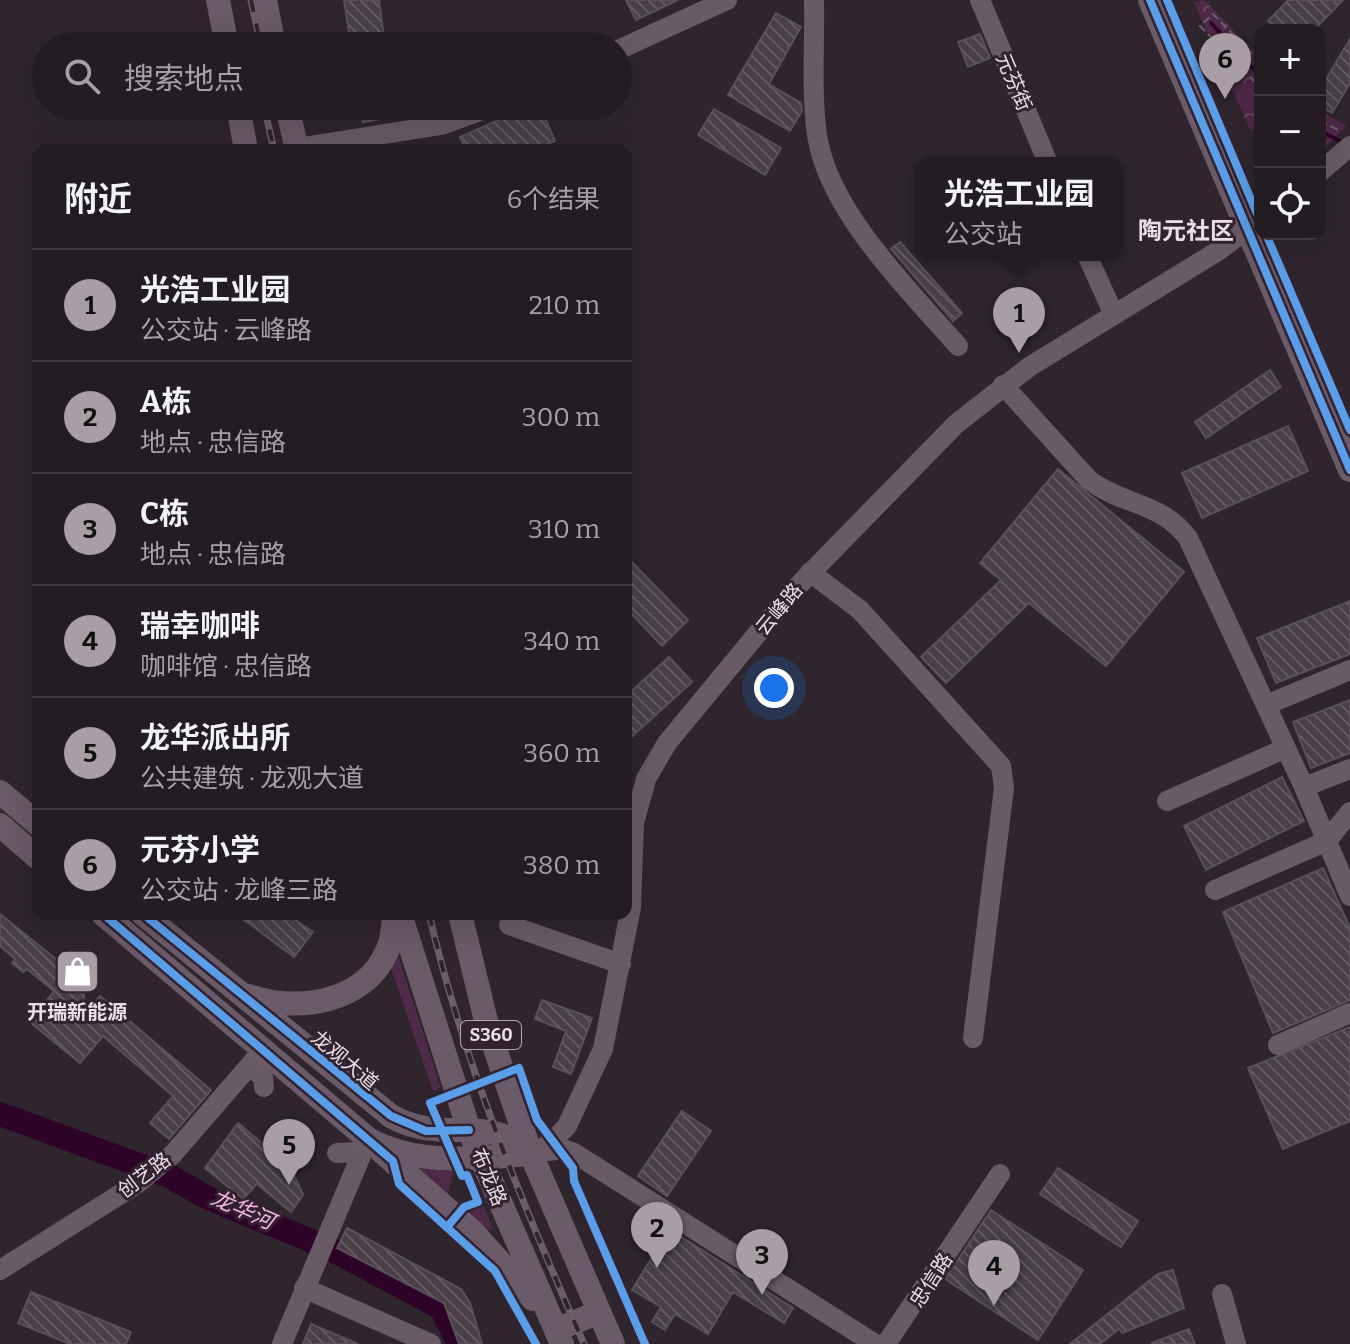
<!DOCTYPE html>
<html lang="zh">
<meta charset="utf-8">
<style>
:root{--surface:#231c22;--page:#2f292f;--text:#f1f3f6;--muted:#a3a1a5;--line:#403a40;--accent:#a99ea6}
body{margin:0;font-family:Bitter,"Noto Sans SC",serif;background:var(--page);color:var(--text)}
.controls{position:absolute;right:24px;top:24px;display:grid;overflow:hidden;border-radius:16px;box-shadow:0 8px 32px #0002}
.controls button{width:72px;height:72px;display:grid;place-items:center;padding:0;border:0;border-bottom:2px solid var(--line);background:var(--surface);color:var(--text);font:40px sans-serif}
.you{position:absolute;left:774px;top:688px;width:28px;height:28px;margin:-20px;border:6px solid #fff;border-radius:50%;background:#1a73e8;box-shadow:0 0 0 12px #1a73e833}
.badge{display:grid;place-items:center;width:52px;height:52px;border-radius:50%;background:var(--accent);color:#111;font-size:26px;font-weight:700}
.pin{position:absolute;translate:-50% -66px;filter:drop-shadow(0 2px 4px #0008)}
.pin::after{content:'';position:absolute;top:42px;width:28px;height:24px;background:inherit;clip-path:polygon(0 0,100% 0,50% 100%)}
.popup{position:absolute;left:915px;top:157px;width:208px;height:104px;box-sizing:border-box;display:grid;place-content:center;border-radius:16px;background:var(--surface);filter:drop-shadow(0 2px 6px #0005);font-size:26px;white-space:nowrap;color:var(--muted)}
.popup b{font-size:30px;color:var(--text)}
.popup::after{content:'';position:absolute;left:50%;top:100%;margin-left:-16px;border:16px solid transparent;border-top-color:var(--surface)}
.list{margin:0;padding:0;list-style:none}
h2{display:flex;justify-content:space-between;align-items:center;height:104px;margin:0;padding:0 32px;font-size:34px}
h2 small{font-size:26px;font-weight:400;color:var(--muted)}
.list li{display:grid;grid-template-columns:52px 1fr auto;gap:24px;align-items:center;box-sizing:border-box;height:112px;padding:0 32px;border-top:2px solid var(--line)}
.list b{display:block;font-size:30px;white-space:nowrap}
.list p{margin:0;font-size:26px;white-space:nowrap;color:var(--muted)}
.list em{font-size:26px;font-style:normal;color:var(--muted)}
.icon{flex:none;width:44px;height:44px;fill:none;stroke:currentColor;stroke-width:2;stroke-linecap:round;stroke-linejoin:round}
.map{position:relative;flex:none;width:1350px;height:1344px;overflow:hidden}
.search{position:absolute;background:var(--surface);box-shadow:0 8px 32px #0002;left:32px;top:32px;width:600px;height:88px;display:flex;align-items:center;gap:20px;box-sizing:border-box;padding:0 28px;border-radius:44px;color:var(--muted);font-size:30px}
.panel{position:absolute;background:var(--surface);box-shadow:0 8px 32px #0002;left:32px;top:144px;width:600px;height:776px;border-radius:16px}
.map>svg:first-child{display:block}
.grass{fill:#4e2948}
.forest{fill:url(#forest-crowns)}
.lines{fill:none;stroke-linecap:round;stroke-linejoin:round}
.stream{stroke:#2e0328;stroke-width:4}
.river{stroke:#2e0328;stroke-width:24}
.building{fill:url(#building-back-hatch);stroke:#595157;stroke-width:2}
.path{stroke:#6f626c;stroke-width:2;stroke-dasharray:8 4;stroke-linecap:butt}
.minor{stroke:#695b66;stroke-width:20}
.major{stroke:#6b5a68;stroke-width:24}
.rail-casing{stroke:#6a5e68;stroke-width:7}
.rail{stroke:#33222f;stroke-width:4;stroke-dasharray:12;stroke-linecap:butt}
.cycleway-casing{stroke:#33222f;stroke-width:13}
.cycleway{stroke:#5a9eea;stroke-width:8}
.labels{text-anchor:middle;stroke-width:6;stroke-linejoin:round;paint-order:stroke}
.shield{fill:#33222f;stroke:#b3a6b0;stroke-width:2}
.shield-label{font-size:18px;font-weight:bold;fill:#eadfe7}
.street-label{font-size:20px;fill:#eadfe7;stroke:#33222f}
.poi-label{font-size:20px;font-weight:bold;fill:#eadfe7;stroke:#33222f}
.water-label{font-size:22px;font-style:italic;fill:#f4b8e7;stroke:#33222f}
.quarter-label{font-size:24px;font-weight:bold;fill:#eadfe7;stroke:#33222f}
</style>
<div class="map">
<svg width="1350" height="1344" viewBox="0 0 1350 1344">
<defs>
<pattern id="forest-crowns" width="20" height="18" patternUnits="userSpaceOnUse" patternTransform="scale(2)"><rect width="20" height="18" fill="#4e2948"/><path d="M2 6a3 3 0 1 1 6 0M12 15a3 3 0 1 1 6 0" fill="none" stroke="#684862"/></pattern>
<pattern id="building-back-hatch" width="6" height="6" patternUnits="userSpaceOnUse" patternTransform="scale(2)"><rect width="6" height="6" fill="#484046"/><path d="M-1 5l2 2M0 0l6 6M5-1l2 2" fill="none" stroke="#635b61"/></pattern>
</defs>
<rect width="100%" height="100%" fill="#2f262d"/>
<path class="grass" d="M395,946L441,1088L433,1091L387,957Z
M419,1166H454L448,1195L419,1169Z
M484,1206L493,1229L488,1230L467,1210Z"/>
<path class="forest" d="M1204,0L1260,57V122L1251,132L1194,2Z
M1320,111L1346,126L1320,153Z"/>
<g class="lines">
<path class="stream" d="M1211,23L1260,76
M1320,131L1344,143"/>
<path class="river" d="M0,1114L169,1176L208,1198L331,1249L441,1308L459,1344"/>
</g>
<path class="building" d="M344,0H379L385,46H351Z
M626,0H678L636,20Z
M1288,0H1343L1314,30H1278L1268,21Z
M776,13L801,27L769,84L801,103L802,111L790,131L728,95Z
M980,34L990,58L968,67L958,42Z
M1350,39V83L1332,113L1320,106V89Z
M360,106H395L397,116L363,122Z
M531,106H540L555,141L533,150H466L460,137Z
M714,109L781,148L765,175L698,135Z
M900,242L962,313L953,321L891,249Z
M1270,370L1281,387L1206,438L1195,422Z
M1288,426L1308,471L1202,518L1182,473Z
M1058,469L1184,572L1106,666L1029,603L946,683L921,657L1001,580L980,563Z
M626,556L688,620L662,646L626,608Z
M1350,601V654L1276,683L1257,638Z
M669,657L692,682L626,742V696Z
M1350,700V753L1311,768L1293,722Z
M1282,777L1304,821L1206,870L1184,826Z
M1323,868L1350,928V1000L1273,1033L1223,912Z
M0,914L83,981L85,1014L100,996L211,1090L169,1139L150,1123L173,1096L103,1036L80,1063L30,1022L54,991L27,969L23,972L12,963L15,959L0,946Z
M236,914H287L313,932L294,957Z
M542,1000L592,1018L571,1074L553,1067L566,1031L535,1019Z
M1350,1027V1121L1283,1149L1248,1068Z
M682,1111L711,1131L667,1196L638,1176Z
M238,1123L296,1172L294,1175L303,1195L291,1212L257,1184L243,1199L205,1168Z
M1058,1168L1138,1221L1121,1247L1040,1194Z
M991,1210L1083,1270L1038,1340L945,1279Z
M347,1228L461,1289L470,1303L482,1344H459L444,1303L337,1248Z
M669,1229L793,1308L784,1323L733,1292L708,1334L675,1314L665,1330L652,1322L661,1307L632,1290Z
M1173,1270L1184,1308L1122,1333L1119,1329L1100,1344H1070L1158,1274Z
M31,1292L131,1332L126,1344H70L18,1323Z
M311,1324L358,1344H303Z
M1189,1329L1195,1344H1153L1152,1343Z"/>
<g class="lines">
<path class="path" d="M1260,62L1213,14L1200,26L1260,87
M1320,120L1340,131"/>
<path class="minor" d="M814,0C815,44 811,91 817,135C828,211 909,290 958,346
M980,0L1048,163
M618,50L727,0
M297,148L441,125L493,106
M1320,172L1350,146
M1087,255L1114,315
M1003,385L1089,480C1124,506 1161,502 1188,538L1304,787L1350,896
M810,572L860,610L1001,766L1004,788L973,1038
M1266,705L1350,670
M1304,787L1350,769
M1167,801L1286,748
M1215,890L1327,841L1350,812
M509,925L621,964
M1278,1045L1350,1013
M250,1066L263,1077L264,1087
M539,1152L563,1149L574,1153L875,1344
M337,1153L362,1152
M531,1154L551,1143L567,1126L603,1049L631,907L634,823L646,779L667,743L791,593L956,424L1029,367L1218,251L1260,220
M0,1270L138,1183L173,1154L263,1050
M304,1288L431,1344
M1222,1294L1236,1344
M282,1344L368,1139
M886,1344L1000,1174"/>
<path class="major" d="M218,0L227,46
M265,0L274,46
M1150,0L1350,470
M238,106L246,150
M287,106L297,150
M0,792L38,824
M0,825L38,858
M103,914L368,1139C420,1167 475,1158 531,1154
M143,914L391,1116C443,1146 488,1111 531,1154
M400,914L469,1130L562,1344
M460,914L487,1025L531,1154L613,1344
M249,996C297,1013 365,1003 387,951C393,940 393,927 394,914
M382,1152L472,1231L533,1299
M556,1330L599,1312"/>
<defs>
<path id="rail" d="M251,0L261,46
M264,106L274,150
M429,914C464,1064 522,1203 584,1344"/>
</defs>
<use href="#rail" class="rail-casing"/>
<use href="#rail" class="rail"/>
<defs>
<path id="cycleway" d="M1150,0L1350,470
M1167,0L1260,221
M1266,234L1350,430
M103,914L393,1161L399,1184L495,1271L536,1344
M143,914L391,1116L426,1131L469,1130
M448,1226L464,1207L478,1202L467,1175L462,1176L430,1103L519,1068L537,1120L573,1168L574,1181L645,1344"/>
</defs>
<use href="#cycleway" class="cycleway-casing"/>
<use href="#cycleway" class="cycleway"/>
</g>
<defs>
<symbol id="shop-square" viewBox="-11 -11 22 22"><rect x="-9" y="-9" width="18" height="18" rx="4" fill="#a99ea6" stroke="#33222f"/><path d="M-5-2.5h2.3a2.7 3.5 0 0 1 5.4 0H5L5.5 6h-11ZM-1.5-2.5h3a1.5 2.3 0 0 0-3 0Z" fill="#fff"/></symbol>
</defs>
<g fill-rule="evenodd">
<use href="#shop-square" x="52" y="946" width="51" height="51"/>
</g>
<g class="labels">
<rect class="shield" x="461" y="1021" width="60" height="28" rx="6"/>
<g class="shield-label">
<text x="491" y="1041">S360</text>
</g>
<g class="street-label">
<text transform="translate(1014 82) rotate(67)" y="7">元芬街</text>
<text transform="translate(779 609) rotate(-50)" y="7">云峰路</text>
<text transform="translate(345 1060) rotate(40)" y="7">龙观大道</text>
<text transform="translate(144 1175) rotate(-37)" y="7">创艺路</text>
<text transform="translate(489 1177) rotate(67)" y="7">布龙路</text>
<text transform="translate(931 1280) rotate(-57)" y="7">忠信路</text>
</g>
<g class="poi-label">
<text x="77" y="1019">开瑞新能源</text>
</g>
<g class="water-label">
<text transform="translate(243 1209) rotate(24)" y="8">龙华河</text>
</g>
<g class="quarter-label">
<text x="1186" y="239">陶元社区</text>
</g>
</g>
</svg>
<div class="controls">
<button>+</button>
<button>−</button>
<button><svg class="icon" aria-label="locate" viewBox="0 0 24 24"><circle cx="12" cy="12" r="6"/><path d="M12 2v4M12 18v4M2 12h4M18 12h4"/></svg></button>
</div>
<div class="you"></div>
<div class="pin badge" style="left:1019px;top:353px">1</div>
<div class="popup"><b>光浩工业园</b>公交站</div>
<div class="pin badge" style="left:657px;top:1268px">2</div>
<div class="pin badge" style="left:762px;top:1295px">3</div>
<div class="pin badge" style="left:994px;top:1306px">4</div>
<div class="pin badge" style="left:289px;top:1185px">5</div>
<div class="pin badge" style="left:1225px;top:99px">6</div>
<div class="search"><svg class="icon" aria-label="search" viewBox="0 0 24 24"><circle cx="10" cy="10" r="6"/><path d="M15 15l6 6"/></svg>搜索地点</div>
<section class="panel">
<h2>附近<small>6个结果</small></h2>
<ul class="list">
<li><span class="badge">1</span><div><b>光浩工业园</b><p>公交站 · 云峰路</p></div><em>210 m</em></li>
<li><span class="badge">2</span><div><b>A栋</b><p>地点 · 忠信路</p></div><em>300 m</em></li>
<li><span class="badge">3</span><div><b>C栋</b><p>地点 · 忠信路</p></div><em>310 m</em></li>
<li><span class="badge">4</span><div><b>瑞幸咖啡</b><p>咖啡馆 · 忠信路</p></div><em>340 m</em></li>
<li><span class="badge">5</span><div><b>龙华派出所</b><p>公共建筑 · 龙观大道</p></div><em>360 m</em></li>
<li><span class="badge">6</span><div><b>元芬小学</b><p>公交站 · 龙峰三路</p></div><em>380 m</em></li>
</ul>
</section>
</div>
